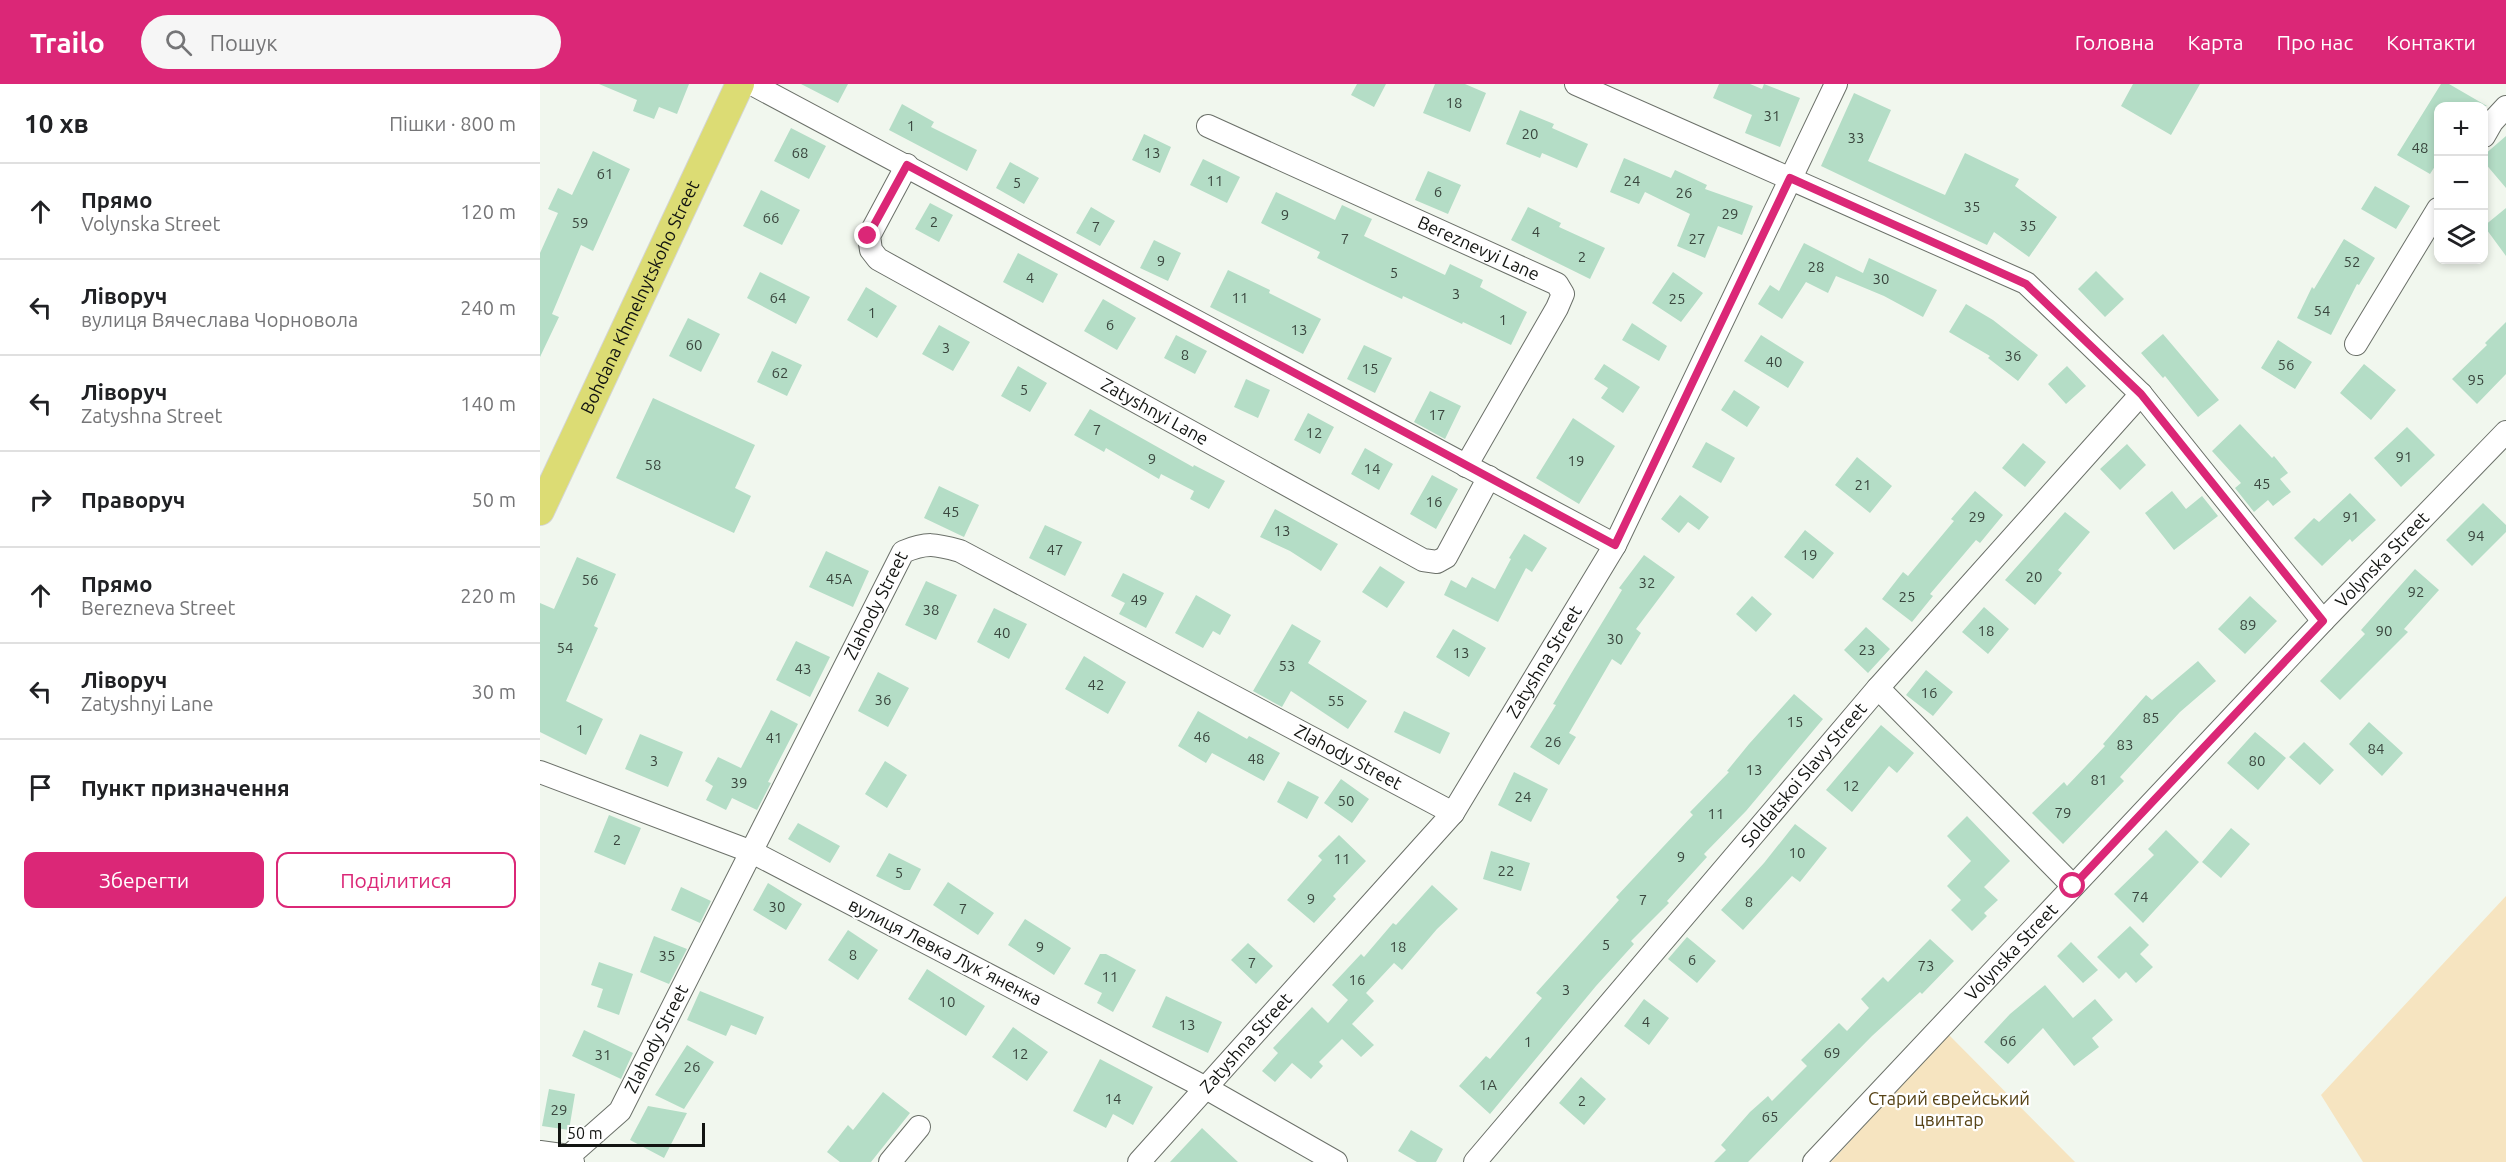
<!DOCTYPE html>
<html lang="uk">
<meta charset="utf-8">
<style>
:root{--surface:#fff;--page:#f6f6f6;--text:#202124;--muted:#757577;--line:#e0e0e0;--accent:#db2777}
body{margin:0;font-family:Ubuntu,sans-serif;background:var(--page);color:var(--text)}
.controls{position:absolute;right:18px;top:18px;display:grid;overflow:hidden;border-radius:12px;box-shadow:0 3px 9px #0003}
.controls button{width:54px;height:54px;display:grid;place-items:center;padding:0;border:0;border-bottom:2px solid var(--line);background:var(--surface);color:var(--text);font:30px sans-serif}
.scale{position:absolute;left:18px;bottom:15px;width:147px;box-sizing:border-box;padding-left:6px;border:3px solid #121411;border-top:0;font-size:16px;line-height:21px;white-space:nowrap;color:#121411;-webkit-text-stroke:4px #fff;paint-order:stroke}
.stop{position:absolute;width:18px;height:18px;margin:-14px;border:4px solid #db2777;border-radius:50%;background:#fff}
.stop.end{background:#db2777;border-color:#fff;box-shadow:0 2px 6px #0008}
.list{margin:0;padding:0;list-style:none}
h2{display:flex;justify-content:space-between;align-items:center;height:78px;margin:0;padding:0 24px;font-size:26px}
h2 small{font-size:20px;font-weight:400;color:var(--muted)}
.list li{display:grid;grid-template-columns:39px 1fr auto;gap:18px;align-items:center;box-sizing:border-box;height:96px;padding:0 24px;border-top:2px solid var(--line)}
.list b{display:block;font-size:22px;white-space:nowrap}
.list p{margin:0;font-size:20px;white-space:nowrap;color:var(--muted)}
.list em{font-size:20px;font-style:normal;color:var(--muted)}
.actions{display:flex;gap:12px;padding:18px 24px}
.actions a{flex:1;padding:14px 0;border:2px solid var(--accent);border-radius:12px;text-align:center;font-size:21px;color:var(--accent)}
.actions .main{background:var(--accent);color:#fff}
.icon{flex:none;width:33px;height:33px;fill:none;stroke:currentColor;stroke-width:2;stroke-linecap:round;stroke-linejoin:round}
.map{position:relative;flex:none;width:1966px;height:1078px;overflow:hidden}
header{display:flex;align-items:center;gap:36px;box-sizing:border-box;height:84px;padding:0 30px;background:var(--accent);color:#fff}
header strong{font-size:28px}
nav{display:flex;gap:33px;margin-inline-start:auto;font-size:21px}
.search{width:420px;height:54px;background:var(--page);display:flex;align-items:center;gap:15px;box-sizing:border-box;padding:0 21px;border-radius:33px;color:var(--muted);font-size:22px}
main{display:flex}
aside{flex:1;background:var(--surface)}
.map>svg:first-child{display:block}
.green{fill:#f6e4c0}
.building{fill:#b4ddc6}
.lines{fill:none;stroke-linecap:round;stroke-linejoin:round}
.minor-casing{stroke:#6b7069;stroke-width:24}
.major-casing{stroke:#d4d5d4;stroke-width:30}
.minor{stroke:#fff;stroke-width:22}
.major{stroke:#dcdc74;stroke-width:28}
.route{stroke:#db2777;stroke-width:8}
.labels{text-anchor:middle;stroke-width:4.5;stroke-linejoin:round;paint-order:stroke}
.number-label{font-size:15px;fill:#3a463e}
.street-label{font-size:18px;fill:#121411;stroke:#fff}
.park-label{font-size:18px;fill:#574316;stroke:#fff}
</style>
<header>
<strong>Trailo</strong>
<div class="search"><svg class="icon" aria-label="search" viewBox="0 0 24 24"><circle cx="10" cy="10" r="6"/><path d="M15 15l6 6"/></svg>Пошук</div>
<nav><a>Головна</a><a>Карта</a><a>Про нас</a><a>Контакти</a></nav>
</header>
<main>
<aside>
<h2>10 хв<small>Пішки · 800 m</small></h2>
<ul class="list">
<li><svg class="icon" aria-label="ahead" viewBox="0 0 24 24"><path d="M12 20V5M6 11l6-6 6 6"/></svg><div><b>Прямо</b><p>Volynska Street</p></div><em>120 m</em></li>
<li><svg class="icon" aria-label="left" viewBox="0 0 24 24"><path d="M17 20v-9H6M10 6l-5 5 5 5"/></svg><div><b>Ліворуч</b><p>вулиця Вячеслава Чорновола</p></div><em>240 m</em></li>
<li><svg class="icon" aria-label="left" viewBox="0 0 24 24"><path d="M17 20v-9H6M10 6l-5 5 5 5"/></svg><div><b>Ліворуч</b><p>Zatyshna Street</p></div><em>140 m</em></li>
<li><svg class="icon" aria-label="right" viewBox="0 0 24 24"><path d="M7 20v-9h11M14 6l5 5-5 5"/></svg><div><b>Праворуч</b></div><em>50 m</em></li>
<li><svg class="icon" aria-label="ahead" viewBox="0 0 24 24"><path d="M12 20V5M6 11l6-6 6 6"/></svg><div><b>Прямо</b><p>Berezneva Street</p></div><em>220 m</em></li>
<li><svg class="icon" aria-label="left" viewBox="0 0 24 24"><path d="M17 20v-9H6M10 6l-5 5 5 5"/></svg><div><b>Ліворуч</b><p>Zatyshnyi Lane</p></div><em>30 m</em></li>
<li><svg class="icon" aria-label="arrive" viewBox="0 0 24 24"><path d="M6 21V4h12l-3 4 3 4H6"/></svg><div><b>Пункт призначення</b></div></li>
</ul>
<div class="actions"><a class="main">Зберегти</a><a>Поділитися</a></div>
</aside>
<div class="map">
<svg width="1966" height="1078" viewBox="0 0 1966 1078">
<rect width="100%" height="100%" fill="#f1f7ee"/>
<path class="green" d="M1966,812V1078H1823L1781,1011Z
M1408,950L1535,1078H1291Z"/>
<path class="building" d="M59,0H149L137,30L119,23L114,35L93,27L97,16Z
M261,0H308L298,19Z
M817,0H846L834,23L811,11Z
M895,0H925L946,9L930,48L883,29Z
M1179,0H1210L1222,5L1224,0L1260,14L1240,63L1205,49L1212,31L1173,14Z
M1593,0H1660L1631,51L1581,22Z
M1901,0H1909L1947,22H1899V76L1890,90L1857,71Z
M1314,9L1351,26L1328,77L1405,111L1425,69L1479,95L1475,102L1517,133L1489,173L1454,148L1447,161L1281,82Z
M362,20L394,38L391,43L437,66L427,87L349,46Z
M980,26L1014,40L1012,44L1048,60L1037,84L1002,69L1000,74L966,60Z
M251,44L286,62L269,95L234,77Z
M604,50L631,63L620,89L592,76Z
M1966,52V104L1944,78V71Z
M53,67L90,85L53,167L41,161L12,230L19,233L0,273V169L18,129L8,125L18,104L32,111Z
M1084,74L1131,94L1135,86L1167,101L1165,105L1213,122L1202,151L1178,142L1165,174L1137,162L1150,130L1105,108L1099,120L1070,108Z
M663,75L700,93L687,119L650,101Z
M470,78L499,94L484,120L456,104Z
M888,87L921,101L908,130L875,116Z
M1835,102L1870,122L1856,145L1821,125Z
M221,106L260,126L242,161L203,142Z
M736,108L795,136L802,121L832,135L824,152L905,191L910,180L943,196L940,203L987,228L971,261L923,238L922,240L863,212L862,215L828,199L777,174L780,168L721,139Z
M390,119L413,131L399,158L375,145Z
M551,123L575,137L560,162L536,149Z
M988,123L1021,139L1019,143L1065,164L1050,195L971,156Z
M1966,124V172L1944,142Z
M1804,155L1835,174L1819,201L1817,200L1791,251L1757,234L1772,203L1774,205Z
M614,156L641,169L628,197L600,184Z
M1264,159L1323,189L1329,174L1397,206L1383,233L1344,212L1296,192L1288,209L1266,198L1242,235L1218,220L1230,201L1239,207Z
M478,169L518,190L503,219L463,198Z
M688,186L730,206L729,209L781,235L763,270L670,223Z
M1556,187L1584,215L1565,233L1538,205Z
M220,188L270,213L256,240L207,214Z
M1133,188L1163,209L1141,238L1112,219Z
M326,203L357,222L337,254L307,236Z
M563,215L596,234L577,266L544,247Z
M1426,220L1453,236L1498,271L1478,297L1448,274L1450,272L1409,248Z
M148,234L180,250L161,288L129,272Z
M1966,238V290L1937,320L1912,295L1947,261L1945,259Z
M1092,239L1127,262L1119,277L1082,256Z
M399,241L430,258L413,287L382,270Z
M1623,250L1679,316L1658,333L1625,292L1623,294L1601,269Z
M636,251L667,267L655,290L624,274Z
M1221,251L1264,278L1248,304L1204,277Z
M1738,256L1772,278L1755,305L1721,284Z
M824,261L852,274L835,309L807,295Z
M232,267L262,281L247,312L217,298Z
M1064,280L1100,303L1083,329L1061,314L1068,304L1054,295Z
M1824,280L1856,306L1831,336L1800,309Z
M478,282L507,299L490,328L461,312Z
M1527,282L1546,302L1526,320L1508,300Z
M706,295L730,306L718,334L694,323Z
M1194,306L1220,323L1207,343L1181,326Z
M890,307L921,322L905,355L874,338Z
M113,314L215,361L195,404L211,412L194,449L76,394Z
M550,325L653,383L654,381L685,397L669,425L650,415L654,407L621,390L619,395L566,364L564,368L534,351Z
M768,329L794,343L780,370L754,356Z
M1033,334L1075,362L1039,420L996,394Z
M1700,340L1732,374L1734,372L1748,389L1740,395L1751,408L1733,422L1728,416L1714,428L1695,404L1701,399L1672,367Z
M1867,343L1895,371L1861,403L1834,374Z
M1166,358L1195,374L1181,399L1152,383Z
M1483,359L1506,378L1485,403L1462,384Z
M1587,360L1606,381L1580,406L1560,385Z
M825,364L853,380L839,406L811,390Z
M1317,373L1352,402L1330,429L1295,401Z
M892,391L918,405L896,445L870,430Z
M399,402L439,421L424,453L384,434Z
M1435,407L1463,431L1440,459L1436,456L1390,510L1393,512L1372,538L1342,515L1363,488L1368,492L1414,437L1411,435Z
M1632,407L1646,425L1662,412L1678,432L1634,466L1605,429Z
M1810,409L1836,436L1812,458L1810,455L1782,482L1754,454L1774,434L1779,438Z
M1140,411L1169,433L1159,446L1148,438L1139,449L1121,435Z
M1943,419L1966,441V448L1932,482L1906,456Z
M735,425L798,460L781,487L750,467L720,453Z
M1525,428L1550,448L1518,486L1522,489L1495,521L1465,496Z
M505,441L542,458L525,492L489,474Z
M1265,446L1294,469L1273,495L1244,473Z
M984,450L1007,464L992,488L986,484L958,538L904,511L911,496L926,504L932,493L955,505L971,475L969,474Z
M286,467L329,487L313,523L269,503Z
M1104,471L1135,493L1096,545L1101,549L1081,581L1072,575L1029,649L1036,653L1019,681L990,663L1016,621L1013,620L1035,583L1082,506L1079,504Z
M37,473L76,490L54,542L58,544L26,617L63,635L46,671L0,648V519L14,525Z
M840,482L865,498L847,524L822,508Z
M1875,485L1899,506L1864,545L1868,548L1800,616L1780,597L1825,550L1821,546Z
M583,489L624,509L606,544L579,530L585,519L571,512Z
M386,497L417,511L396,556L365,541Z
M656,511L691,531L680,551L673,547L663,564L635,549Z
M1212,512L1232,530L1216,548L1196,530Z
M1710,512L1737,537L1705,570L1678,545Z
M1444,523L1469,545L1448,570L1422,548Z
M454,524L487,540L469,575L437,558Z
M752,540L781,557L768,579L827,617L808,645L751,607L742,623L713,607Z
M1326,543L1350,565L1328,589L1304,566Z
M913,545L946,564L929,593L896,573Z
M256,557L290,573L270,613L236,596Z
M544,572L586,598L568,630L525,605Z
M1658,577L1676,597L1640,628L1580,693L1584,697L1523,760L1492,729L1524,698L1527,702L1565,662L1563,660L1606,611L1612,616Z
M1386,586L1413,608L1393,632L1366,611Z
M338,588L369,604L348,643L318,627Z
M1254,610L1283,635L1206,727L1164,770L1167,773L1127,817L1129,819L1091,857L1094,860L1056,902L950,1030L919,1002L946,972L950,975L1002,914L996,909L1079,816L1076,813L1153,731L1150,728L1189,688L1187,687L1209,660Z
M231,626L258,640L228,698L231,699L217,726L192,714L186,726L166,716L173,702L165,697L178,673L201,684Z
M658,627L707,655L709,652L740,669L724,697L672,669L666,679L638,662Z
M864,627L910,649L900,670L854,648Z
M1829,638L1863,669L1842,692L1809,660Z
M1341,641L1374,669L1357,689L1349,682L1312,728L1286,706Z
M1715,648L1746,674L1718,706L1687,679Z
M100,650L143,668L128,703L85,685Z
M1764,658L1794,686L1780,701L1749,673Z
M345,677L367,691L347,724L325,710Z
M974,688L1008,705L991,738L958,721Z
M801,695L829,715L812,739L784,719Z
M748,697L779,713L767,735L737,718Z
M69,731L101,744L85,781L54,768Z
M1427,732L1470,777L1444,803L1458,816L1444,829L1447,832L1432,847L1411,826L1421,816L1407,802L1431,777L1407,752Z
M258,739L300,762L290,779L248,755Z
M1255,740L1287,764L1260,798L1252,792L1203,846L1181,826L1224,779Z
M1691,744L1710,760L1681,794L1662,778Z
M1626,746L1659,778L1603,839L1574,810L1614,771L1608,765Z
M799,751L826,777L793,812L796,815L774,839L747,816L782,776L778,772Z
M951,767L990,779L981,807L943,795Z
M349,769L381,785L370,806H364L336,792Z
M408,798L454,829L438,851L393,821Z
M228,799L262,820L246,846L213,826Z
M892,801L918,825L897,845L862,886L854,879L826,909L834,917L812,940L834,961L821,973L802,955L779,978L783,982L771,995L752,979L735,998L722,987L738,969L733,964L772,923L788,939L808,916L792,901L821,870L824,873L853,839L856,841Z
M141,803L171,817L160,839L131,826Z
M485,835L531,864L514,891L468,861Z
M1590,842L1609,861L1600,870L1613,883L1596,899L1586,888L1579,895L1557,873Z
M308,846L338,866L318,896L288,876Z
M114,852L147,865L129,900L100,888Z
M1147,853L1176,877L1157,899L1128,875Z
M1390,855L1414,877L1382,910L1380,908L1332,952L1208,1078H1174L1186,1066L1181,1061L1210,1028L1228,1012L1232,1017L1267,982L1261,976L1299,939L1307,947L1329,924L1321,915L1343,893L1348,898Z
M1531,858L1558,886L1543,899L1517,872Z
M708,859L733,882L716,900L691,876Z
M560,870H566L596,886L573,928L557,919L562,909L544,900Z
M59,878L93,890L79,931L57,923L63,905L51,901Z
M387,885L445,922L426,952L368,915Z
M1505,901L1533,934L1555,915L1573,936L1552,954L1559,963L1534,982L1503,944L1468,980L1444,958L1470,930Z
M160,907L224,933L216,951L191,941L186,952L147,936Z
M626,912L682,938L668,969L612,943Z
M1104,915L1129,934L1109,961L1084,942Z
M473,943L508,968L487,997L452,973Z
M44,946L93,969L81,995L32,972Z
M147,961L174,978L144,1025L115,1011Z
M560,975L613,1003L593,1041L573,1030L566,1044L533,1027Z
M1041,993L1066,1015L1044,1041L1019,1019Z
M9,1005L35,1010L29,1046L2,1042Z
M343,1008L370,1029L331,1078H300L287,1068L308,1041L313,1046Z
M108,1022L147,1029L124,1074L90,1056Z
M662,1044L698,1078H630Z
M871,1046L903,1065L896,1078H877L858,1067Z"/>
<g class="lines">
<defs>
<g id="minor">
<path d="M212,0L1075,461"/>
<path d="M1036,0L1486,199L1601,310L1783,537"/>
<path id="s1" d="M668,42L1017,200L1023,210L1017,224L926,382"/>
<path d="M1944,52L1952,38L1966,23"/>
<path id="s2" d="M367,81L329,152L331,166L338,175L883,476L897,478L906,473L949,393"/>
<path d="M1816,260L1898,125"/>
<path d="M1338,604L1533,802"/>
<path d="M0,688L212,768L666,1004L796,1078"/>
<path d="M0,1068L29,1072"/>
<path id="s3" d="M33,1078L29,1072L80,1027L363,468C387,458 395,460 420,467L913,729"/>
<path d="M350,1078L379,1043"/>
<path id="s4" d="M599,1078L913,729L1075,461L1296,0"/>
<path id="s5" d="M935,1078L1338,604L1601,310"/>
<path id="s6" d="M1274,1078L1783,537L1966,348"/>
</g>
<g id="major">
<path id="s7" d="M0,427L200,0"/>
</g>
</defs>
<use href="#minor" class="minor-casing"/>
<use href="#major" class="major-casing"/>
<use href="#minor" class="minor"/>
<use href="#major" class="major"/>
</g>
<g class="lines">
<path class="route" d="M328,152L367,81L1075,461L1250,94L1486,200L1601,310L1783,537L1533,802"/>
</g>
<g class="labels">
<g class="number-label">
<text x="914" y="24">18</text>
<text x="1232" y="37">31</text>
<text x="371" y="47">1</text>
<text x="990" y="55">20</text>
<text x="1316" y="59">33</text>
<text x="1880" y="69">48</text>
<text x="260" y="74">68</text>
<text x="612" y="74">13</text>
<text x="65" y="95">61</text>
<text x="675" y="102">11</text>
<text x="1092" y="102">24</text>
<text x="477" y="104">5</text>
<text x="898" y="113">6</text>
<text x="1144" y="114">26</text>
<text x="1432" y="128">35</text>
<text x="1190" y="135">29</text>
<text x="745" y="136">9</text>
<text x="231" y="139">66</text>
<text x="394" y="143">2</text>
<text x="40" y="144">59</text>
<text x="1488" y="147">35</text>
<text x="556" y="148">7</text>
<text x="996" y="153">4</text>
<text x="805" y="160">7</text>
<text x="1157" y="160">27</text>
<text x="1042" y="178">2</text>
<text x="621" y="182">9</text>
<text x="1812" y="183">52</text>
<text x="1276" y="188">28</text>
<text x="854" y="194">5</text>
<text x="490" y="199">4</text>
<text x="1341" y="200">30</text>
<text x="916" y="215">3</text>
<text x="238" y="219">64</text>
<text x="700" y="219">11</text>
<text x="1137" y="220">25</text>
<text x="1782" y="232">54</text>
<text x="332" y="234">1</text>
<text x="963" y="241">1</text>
<text x="570" y="246">6</text>
<text x="759" y="251">13</text>
<text x="154" y="266">60</text>
<text x="406" y="269">3</text>
<text x="645" y="276">8</text>
<text x="1473" y="277">36</text>
<text x="1234" y="283">40</text>
<text x="1746" y="286">56</text>
<text x="830" y="290">15</text>
<text x="240" y="294">62</text>
<text x="1936" y="301">95</text>
<text x="484" y="311">5</text>
<text x="897" y="336">17</text>
<text x="557" y="351">7</text>
<text x="774" y="354">12</text>
<text x="1864" y="378">91</text>
<text x="612" y="380">9</text>
<text x="1036" y="382">19</text>
<text x="113" y="386">58</text>
<text x="832" y="390">14</text>
<text x="1722" y="405">45</text>
<text x="1323" y="406">21</text>
<text x="894" y="423">16</text>
<text x="411" y="433">45</text>
<text x="1437" y="438">29</text>
<text x="1811" y="438">91</text>
<text x="742" y="452">13</text>
<text x="1936" y="457">94</text>
<text x="515" y="471">47</text>
<text x="1269" y="476">19</text>
<text x="1494" y="498">20</text>
<text x="299" y="500">45А</text>
<text x="50" y="501">56</text>
<text x="1107" y="504">32</text>
<text x="1876" y="513">92</text>
<text x="1367" y="518">25</text>
<text x="599" y="521">49</text>
<text x="391" y="531">38</text>
<text x="1708" y="546">89</text>
<text x="1446" y="552">18</text>
<text x="1844" y="552">90</text>
<text x="462" y="554">40</text>
<text x="1075" y="560">30</text>
<text x="25" y="569">54</text>
<text x="1327" y="571">23</text>
<text x="921" y="574">13</text>
<text x="747" y="587">53</text>
<text x="263" y="590">43</text>
<text x="556" y="606">42</text>
<text x="1389" y="614">16</text>
<text x="343" y="621">36</text>
<text x="796" y="622">55</text>
<text x="1611" y="639">85</text>
<text x="1255" y="643">15</text>
<text x="40" y="651">1</text>
<text x="662" y="658">46</text>
<text x="234" y="659">41</text>
<text x="1013" y="663">26</text>
<text x="1585" y="666">83</text>
<text x="1836" y="670">84</text>
<text x="716" y="680">48</text>
<text x="114" y="682">3</text>
<text x="1717" y="682">80</text>
<text x="1214" y="691">13</text>
<text x="1559" y="701">81</text>
<text x="199" y="704">39</text>
<text x="1311" y="707">12</text>
<text x="983" y="718">24</text>
<text x="806" y="722">50</text>
<text x="1523" y="734">79</text>
<text x="1176" y="735">11</text>
<text x="77" y="761">2</text>
<text x="1257" y="774">10</text>
<text x="1141" y="778">9</text>
<text x="802" y="780">11</text>
<text x="966" y="792">22</text>
<text x="359" y="794">5</text>
<text x="1600" y="818">74</text>
<text x="771" y="820">9</text>
<text x="1103" y="821">7</text>
<text x="1209" y="823">8</text>
<text x="237" y="828">30</text>
<text x="423" y="830">7</text>
<text x="1066" y="866">5</text>
<text x="500" y="868">9</text>
<text x="858" y="868">18</text>
<text x="313" y="876">8</text>
<text x="127" y="877">35</text>
<text x="1152" y="881">6</text>
<text x="712" y="884">7</text>
<text x="1386" y="887">73</text>
<text x="570" y="898">11</text>
<text x="817" y="901">16</text>
<text x="1026" y="911">3</text>
<text x="407" y="923">10</text>
<text x="1106" y="943">4</text>
<text x="647" y="946">13</text>
<text x="1468" y="962">66</text>
<text x="988" y="963">1</text>
<text x="1292" y="974">69</text>
<text x="480" y="975">12</text>
<text x="63" y="976">31</text>
<text x="152" y="988">26</text>
<text x="948" y="1006">1А</text>
<text x="573" y="1020">14</text>
<text x="1042" y="1022">2</text>
<text x="19" y="1031">29</text>
<text x="1230" y="1038">65</text>
</g>
<g class="street-label">
<text dy="6" stroke="none"><textPath href="#s1" startOffset="297">Bereznevyi Lane</textPath></text>
<text dy="6" stroke="none"><textPath href="#s7" startOffset="236">Bohdana Khmelnytskoho Street</textPath></text>
<text dy="6" stroke="none"><textPath href="#s2" startOffset="422">Zatyshnyi Lane</textPath></text>
<text dy="6" stroke="none"><textPath href="#s6" startOffset="828">Volynska Street</textPath></text>
<text dy="6" stroke="none"><textPath href="#s3" startOffset="642">Zlahody Street</textPath></text>
<text dy="6" stroke="none"><textPath href="#s4" startOffset="646">Zatyshna Street</textPath></text>
<text dy="6" stroke="none"><textPath href="#s3" startOffset="1200">Zlahody Street</textPath></text>
<text dy="6" stroke="none"><textPath href="#s5" startOffset="508">Soldatskoi Slavy Street</textPath></text>
<text transform="translate(405 868) rotate(27)" y="6">вулиця Левка Лукʼяненка</text>
<text dy="6" stroke="none"><textPath href="#s6" startOffset="288">Volynska Street</textPath></text>
<text dy="6" stroke="none"><textPath href="#s3" startOffset="156">Zlahody Street</textPath></text>
<text dy="6" stroke="none"><textPath href="#s4" startOffset="160">Zatyshna Street</textPath></text>
</g>
<g class="park-label">
<text x="1409" y="1021">Старий єврейський<tspan x="1409" dy="21">цвинтар</tspan></text>
</g>
</g>
</svg>
<div class="controls">
<button>+</button>
<button>−</button>
<button><svg class="icon" aria-label="layers" viewBox="0 0 24 24"><path d="M12 4l9 5-9 5-9-5zM3 14l9 5 9-5"/></svg></button>
</div>
<div class="scale">50 m</div>
<div class="stop" style="left:1533px;top:802px"></div>
<div class="stop end" style="left:328px;top:152px"></div>
</div>
</main>
